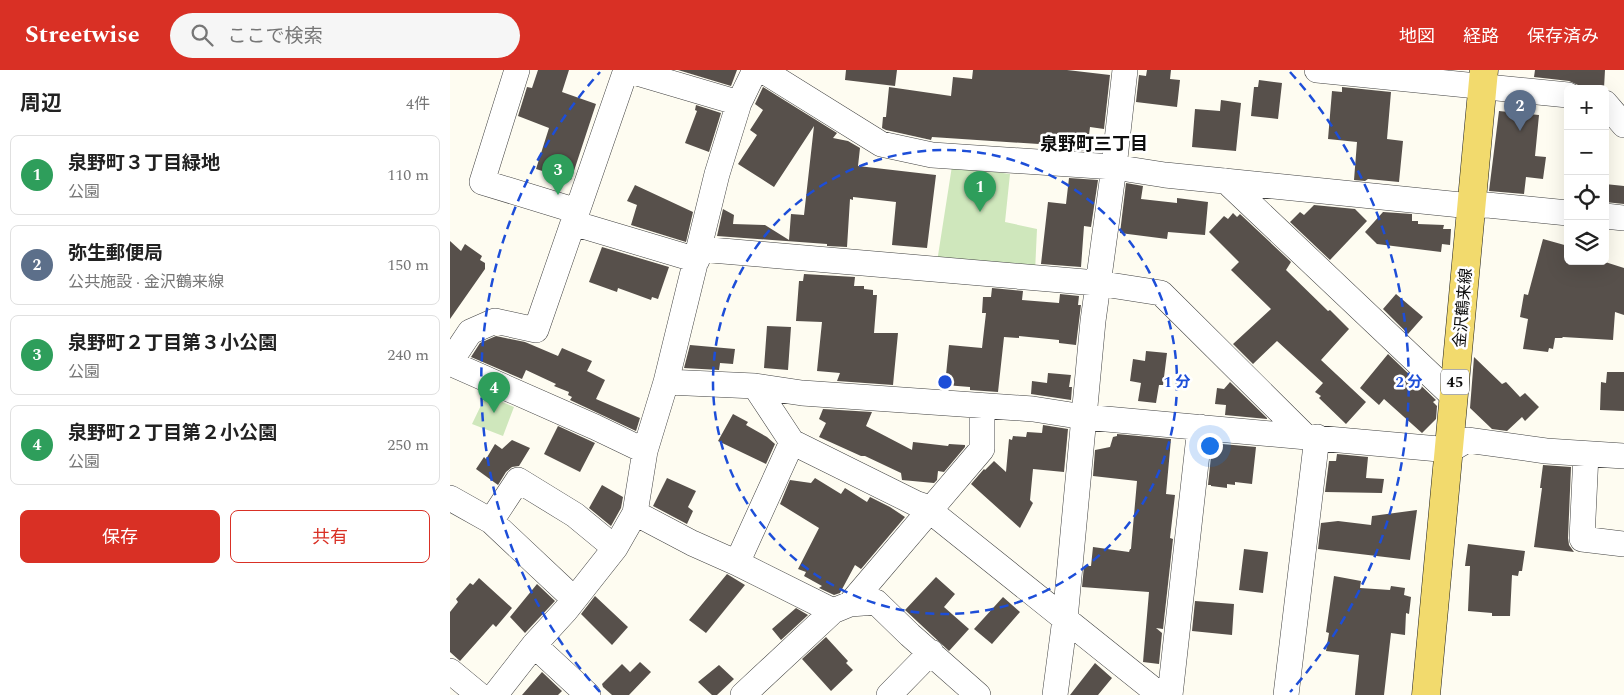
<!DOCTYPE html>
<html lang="ja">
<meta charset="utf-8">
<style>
:root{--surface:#fff;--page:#f6f6f6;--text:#222;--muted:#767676;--line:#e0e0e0;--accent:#d93025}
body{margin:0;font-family:Spectral,"Noto Sans JP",serif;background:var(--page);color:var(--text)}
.controls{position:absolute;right:15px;top:15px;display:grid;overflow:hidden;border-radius:8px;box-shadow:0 5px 20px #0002}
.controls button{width:45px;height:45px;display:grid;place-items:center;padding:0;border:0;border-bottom:1px solid var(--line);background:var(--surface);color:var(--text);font:25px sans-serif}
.you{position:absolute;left:759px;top:375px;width:18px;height:18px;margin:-12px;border:4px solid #fff;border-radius:50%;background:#1a73e8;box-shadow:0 0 0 8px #1a73e833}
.badge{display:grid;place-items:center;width:32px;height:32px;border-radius:50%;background:var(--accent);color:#fff;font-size:16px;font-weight:700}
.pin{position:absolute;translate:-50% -41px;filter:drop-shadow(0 1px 2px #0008)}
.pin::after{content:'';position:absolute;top:26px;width:18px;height:15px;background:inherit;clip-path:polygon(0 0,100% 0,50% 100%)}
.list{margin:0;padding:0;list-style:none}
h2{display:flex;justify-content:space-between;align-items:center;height:65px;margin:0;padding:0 20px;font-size:21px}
h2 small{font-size:16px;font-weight:400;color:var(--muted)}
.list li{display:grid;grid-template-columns:32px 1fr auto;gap:15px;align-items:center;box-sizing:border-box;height:80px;margin:0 10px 10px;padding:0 10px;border:1px solid var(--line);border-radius:8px}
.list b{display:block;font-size:19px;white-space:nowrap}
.list p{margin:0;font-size:16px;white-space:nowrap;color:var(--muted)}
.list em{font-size:16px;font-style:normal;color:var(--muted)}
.actions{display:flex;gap:10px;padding:15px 20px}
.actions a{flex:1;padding:11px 0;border:1px solid var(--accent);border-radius:8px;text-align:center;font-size:18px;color:var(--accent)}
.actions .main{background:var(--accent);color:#fff}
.icon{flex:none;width:28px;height:28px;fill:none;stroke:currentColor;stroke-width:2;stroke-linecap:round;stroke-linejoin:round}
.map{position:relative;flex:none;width:1174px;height:625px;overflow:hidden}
header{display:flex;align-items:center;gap:30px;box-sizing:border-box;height:70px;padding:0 25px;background:var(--accent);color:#fff}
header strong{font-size:24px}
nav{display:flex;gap:28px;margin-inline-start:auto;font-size:18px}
.search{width:350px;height:45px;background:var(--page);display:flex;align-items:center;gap:12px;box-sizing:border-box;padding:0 18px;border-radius:28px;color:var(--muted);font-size:19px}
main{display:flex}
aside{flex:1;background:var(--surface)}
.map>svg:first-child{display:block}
.green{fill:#cfe7bc}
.building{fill:#57504b}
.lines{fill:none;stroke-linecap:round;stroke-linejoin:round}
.minor-casing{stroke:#414141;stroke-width:26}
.major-casing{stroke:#1f1f1f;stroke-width:29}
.minor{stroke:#fff;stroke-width:25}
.major{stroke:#f2da6d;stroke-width:28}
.ring{fill:none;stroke:#1d4ed8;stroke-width:2.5;stroke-dasharray:9 6}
.labels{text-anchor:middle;stroke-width:5;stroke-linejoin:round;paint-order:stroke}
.shield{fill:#fff;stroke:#565656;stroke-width:1}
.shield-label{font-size:15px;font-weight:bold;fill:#0e0e0e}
.street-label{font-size:16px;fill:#0e0e0e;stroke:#fff}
.neighbourhood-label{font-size:18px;font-weight:bold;fill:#0e0e0e;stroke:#fff}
.centre{fill:#1d4ed8;stroke:#fff;stroke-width:2.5}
.ring-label{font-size:15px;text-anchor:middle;font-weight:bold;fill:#1d4ed8;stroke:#fff;stroke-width:5;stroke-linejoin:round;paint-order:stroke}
</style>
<header>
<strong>Streetwise</strong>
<div class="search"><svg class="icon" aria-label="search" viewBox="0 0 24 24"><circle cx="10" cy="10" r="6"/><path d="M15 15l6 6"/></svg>ここで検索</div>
<nav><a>地図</a><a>経路</a><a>保存済み</a></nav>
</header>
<main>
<aside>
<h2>周辺<small>4件</small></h2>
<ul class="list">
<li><span class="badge" style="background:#2e9e5b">1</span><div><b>泉野町３丁目緑地</b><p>公園</p></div><em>110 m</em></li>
<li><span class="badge" style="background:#5c6f8a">2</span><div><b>弥生郵便局</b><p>公共施設 · 金沢鶴来線</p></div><em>150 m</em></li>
<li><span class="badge" style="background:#2e9e5b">3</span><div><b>泉野町２丁目第３小公園</b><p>公園</p></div><em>240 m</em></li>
<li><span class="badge" style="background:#2e9e5b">4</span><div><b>泉野町２丁目第２小公園</b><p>公園</p></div><em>250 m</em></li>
</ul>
<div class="actions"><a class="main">保存</a><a>共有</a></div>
</aside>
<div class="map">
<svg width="1174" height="625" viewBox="0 0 1174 625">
<rect width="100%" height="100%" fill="#fefcf1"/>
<path class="green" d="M502,96L560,104L555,152L587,159L585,202L487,192Z
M36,325L64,337L53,366L22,354Z"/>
<path class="building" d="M88,0H119L112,22L146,34L121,110L86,99L99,58L68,46L77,17L82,18Z
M228,0H287L281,16Z
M396,0H447L445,16L395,10Z
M523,0H617L660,5L654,59L640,57L637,81L589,78V74L482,67L481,70L436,60L432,58L433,47H436L439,17L501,26L503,7L522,9Z
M697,0H721L720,9L730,10L727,37L686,32L689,5L696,6Z
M1085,0H1155L1154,18L1128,15L1119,11L1084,7Z
M809,10L832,13L828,49L801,46L804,17H808Z
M313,17L387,63L383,68L398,71L410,78L408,96L486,105L477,178L442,175L446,132L403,127V130L400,129L397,177L377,176V174L267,166L273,139L284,145L283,154L315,155L339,170L341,144L354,145L364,56L324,117L288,94L307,65L300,60L313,40L305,34Z
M892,17L941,22L937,69L953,71L949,112L918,109L915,111L904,110L907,72L878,69L882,21L892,22Z
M771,30L791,33L786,81L742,77L745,39L770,41Z
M246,35L271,43L259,82L235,73L247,41L245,40Z
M1049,41L1089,45L1085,86L1096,87L1093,109L1076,107L1074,124L1039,121Z
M619,108L648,110L641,157L634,156L631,197L591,194L598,132L616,134Z
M676,113L693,116L691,129L727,133V128L758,132L755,165L718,162L717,169L670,163Z
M1155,114L1174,116V134L1155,132Z
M185,115L243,142L236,172L181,155L187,135L177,131Z
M864,135L905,139L917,151L880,190L840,152L850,142L854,145Z
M933,142L962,144V151H968V154L994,155L993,159H1001L1000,175L992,174L991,182L927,174L915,162Z
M783,143L787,147L790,144L841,192L836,200L878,241L880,240L899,259L871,290L916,332L896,354L869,328L871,326L865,322L873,313L827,271L803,294L783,274L821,239L781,200L789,192L759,162L774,146L778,149Z
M1093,169L1118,176V191H1152L1174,198V245L1165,242L1163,270L1113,267L1112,268H1105L1103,279L1099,278L1098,282L1073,279L1078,249L1070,247L1074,224L1078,225Z
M0,171L11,181L15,174L32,186L30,190L35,193V199L0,249Z
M152,177L219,197L208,229L202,227L201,230L168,218L167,222L139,212Z
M354,204L405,207L404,216H414V219L423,220V225H427L424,263H448L443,315L387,311L390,303L367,301L372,252L346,251L349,211H353Z
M542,218L573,221L572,230L609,233L610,224L629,226L628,235H631L626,275L609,273V270L569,266V268L554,267L548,322L520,320V317L495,315L499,275L532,278L536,243H532L533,227H541Z
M946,224L973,247L958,264L933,239Z
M317,256L341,257L338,300L314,298Z
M46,266L75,272L108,286L112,278L142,291L137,301L155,310L146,329L190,348L186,361L120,330L122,327L118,325L119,322L104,316L106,314L76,300L72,309L21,287L30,273Z
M240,275L285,279L283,294L270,293L269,300L234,298Z
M696,281L717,283L713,315H709L706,333L688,331L691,313L680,311L683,289L695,291Z
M938,284L986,330L983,332L987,336L986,349L972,363L934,329L929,335L910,318Z
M1024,287L1052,314L1056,312L1070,327L1075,323L1089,337L1075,351L1072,347L1057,361L1042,359L1020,338Z
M1157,302H1174V341L1150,340L1151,312L1156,313Z
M598,303L621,305L619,317H622L621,330L581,324L582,311L597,313Z
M780,312L817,348V349L775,345L776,335L765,334L767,318L774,319Z
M373,339L422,342L416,356L462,380L463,372L498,376L499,374L515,375V377L494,402L488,401L487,410L484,413L452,410L451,403L415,386H411L369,367L376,353L369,349Z
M283,344L298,352L296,355L317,367L325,374L316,394L268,371Z
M593,355L618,359L614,402L583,399L580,430L583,433L570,458L521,414L534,399L535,400L544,391L556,402L559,369L562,370L563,366L576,367L577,362L592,363Z
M108,356L145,373L130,402L94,384Z
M667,364L721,369L716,424L725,425L720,468L723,469L713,559L706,558L712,563L709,594L693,592L699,522L632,517L634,496H641L643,477L679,482L680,479H681L687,411L643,406L645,380L660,377L663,367L667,366Z
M62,370L80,378L69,396L62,397L56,402L48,415L26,399L34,387L36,389L45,374L52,379Z
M772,374L806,377L802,414L785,412V415L777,414V418L761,416V415H758L762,377L772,378Z
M887,384L918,387L916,408L934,409L932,423L875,422L879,391H886Z
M1093,395L1121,397L1118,468L1119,475L1124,482L1084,477L1092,418H1090Z
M217,408L246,421L238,437L243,441L237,454L203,436Z
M365,408L391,424L395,418L417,432L420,427L440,437L455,447L411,499L405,495L390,523L384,525L369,518L372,516L354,506L356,502L348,499L369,458L330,434L340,410L361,413Z
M152,415L173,427L171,438L161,456L139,438Z
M967,440L960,490L868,479L871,453L888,451L921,455L922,446Z
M1018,474L1075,481L1072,501H1069L1068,506L1062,505L1060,546H1042V543L1018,541L1020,496H1015Z
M794,479L818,482L813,523L789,520Z
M277,504L295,515L256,563L239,550Z
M884,506L911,511L910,518L940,520L941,516L955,518L954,525L961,527L959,544L956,543L955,565L941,563L934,625H905L909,585L876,581L879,563L876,562Z
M486,507L505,524L494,537L519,559L499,581L455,540Z
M29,508L62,538L46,557L43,554L10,591L0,582V542L8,532L6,529L20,513L23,515Z
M87,514L105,531L75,563L60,547Z
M145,526L178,557L162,575L131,544Z
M553,527L570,542L542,574L524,559Z
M745,531L784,534L782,565L742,561Z
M346,538L358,545L331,570L322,559Z
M376,567L398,591L396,593L403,600L381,621L352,589Z
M190,592L201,602L179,625H162L153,617L152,614L172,594L180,602Z
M645,593L662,608L648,625H620Z
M269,595L284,609L267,625H262L248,612Z
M92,602L112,621L108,625H72Z"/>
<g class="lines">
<defs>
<path id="minor" d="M67,0L32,112L127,141
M177,0L289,33
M312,0L431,74L482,85L664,97L715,105L1021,136L1037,135L1118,143
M867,0L1118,25
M1155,33L1174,55
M776,111L1004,327
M1155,146L1174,148
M123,153L247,190
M249,179L647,213L711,223L856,367
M0,292L20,262L45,251L86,260L176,0
M0,293L145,357L195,381
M216,312L305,316L352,323L583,339L634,347L1000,380L1017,370L1096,381L1174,386
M305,316L342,372L465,433L474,436L710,625
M1136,384L1132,469L1174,474
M0,428L41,451L124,529
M185,443L242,473L287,493L383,541
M41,451L68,410L125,445L165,478
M287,493L342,372
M400,534L532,379V336
M84,575L138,625
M0,601L29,625
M45,625L84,575L116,540L165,478L185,443L195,381L216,312L267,104L289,33L305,0
M293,625L383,541L400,534L426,532L460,565L528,625
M439,625L481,582
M605,625L615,549L643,251L664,97L675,0
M720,625L750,357
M836,625L867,367"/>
<path id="major" d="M976,625L1034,0"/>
</defs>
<use href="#minor" class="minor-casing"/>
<use href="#major" class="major-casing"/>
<use href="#minor" class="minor"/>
<use href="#major" class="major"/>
</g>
<g class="ring">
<circle cx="495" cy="312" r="232"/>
<path d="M150 622A464 464 0 0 1 150 2M840 2A464 464 0 0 1 840 622"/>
</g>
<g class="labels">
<rect class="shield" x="991" y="299.5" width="28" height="25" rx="4"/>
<g class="shield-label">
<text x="1005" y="317">45</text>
</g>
<g class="street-label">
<text transform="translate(1012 238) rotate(-85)" y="6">金沢鶴来線</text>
</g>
<g class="neighbourhood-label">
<text x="644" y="80">泉野町三丁目</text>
</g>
</g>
<circle cx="495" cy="312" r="8" class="centre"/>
<g class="ring-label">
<text x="727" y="317">1 分</text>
<text x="959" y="317">2 分</text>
</g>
</svg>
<div class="controls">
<button>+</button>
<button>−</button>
<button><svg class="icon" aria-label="locate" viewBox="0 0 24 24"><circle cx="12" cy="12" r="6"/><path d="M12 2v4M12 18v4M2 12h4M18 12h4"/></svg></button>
<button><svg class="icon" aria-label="layers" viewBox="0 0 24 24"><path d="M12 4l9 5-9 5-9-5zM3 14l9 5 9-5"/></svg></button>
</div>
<div class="you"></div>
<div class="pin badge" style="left:530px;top:142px;background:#2e9e5b">1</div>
<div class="pin badge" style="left:1070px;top:61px;background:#5c6f8a">2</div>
<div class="pin badge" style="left:108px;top:125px;background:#2e9e5b">3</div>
<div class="pin badge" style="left:44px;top:343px;background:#2e9e5b">4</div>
</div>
</main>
